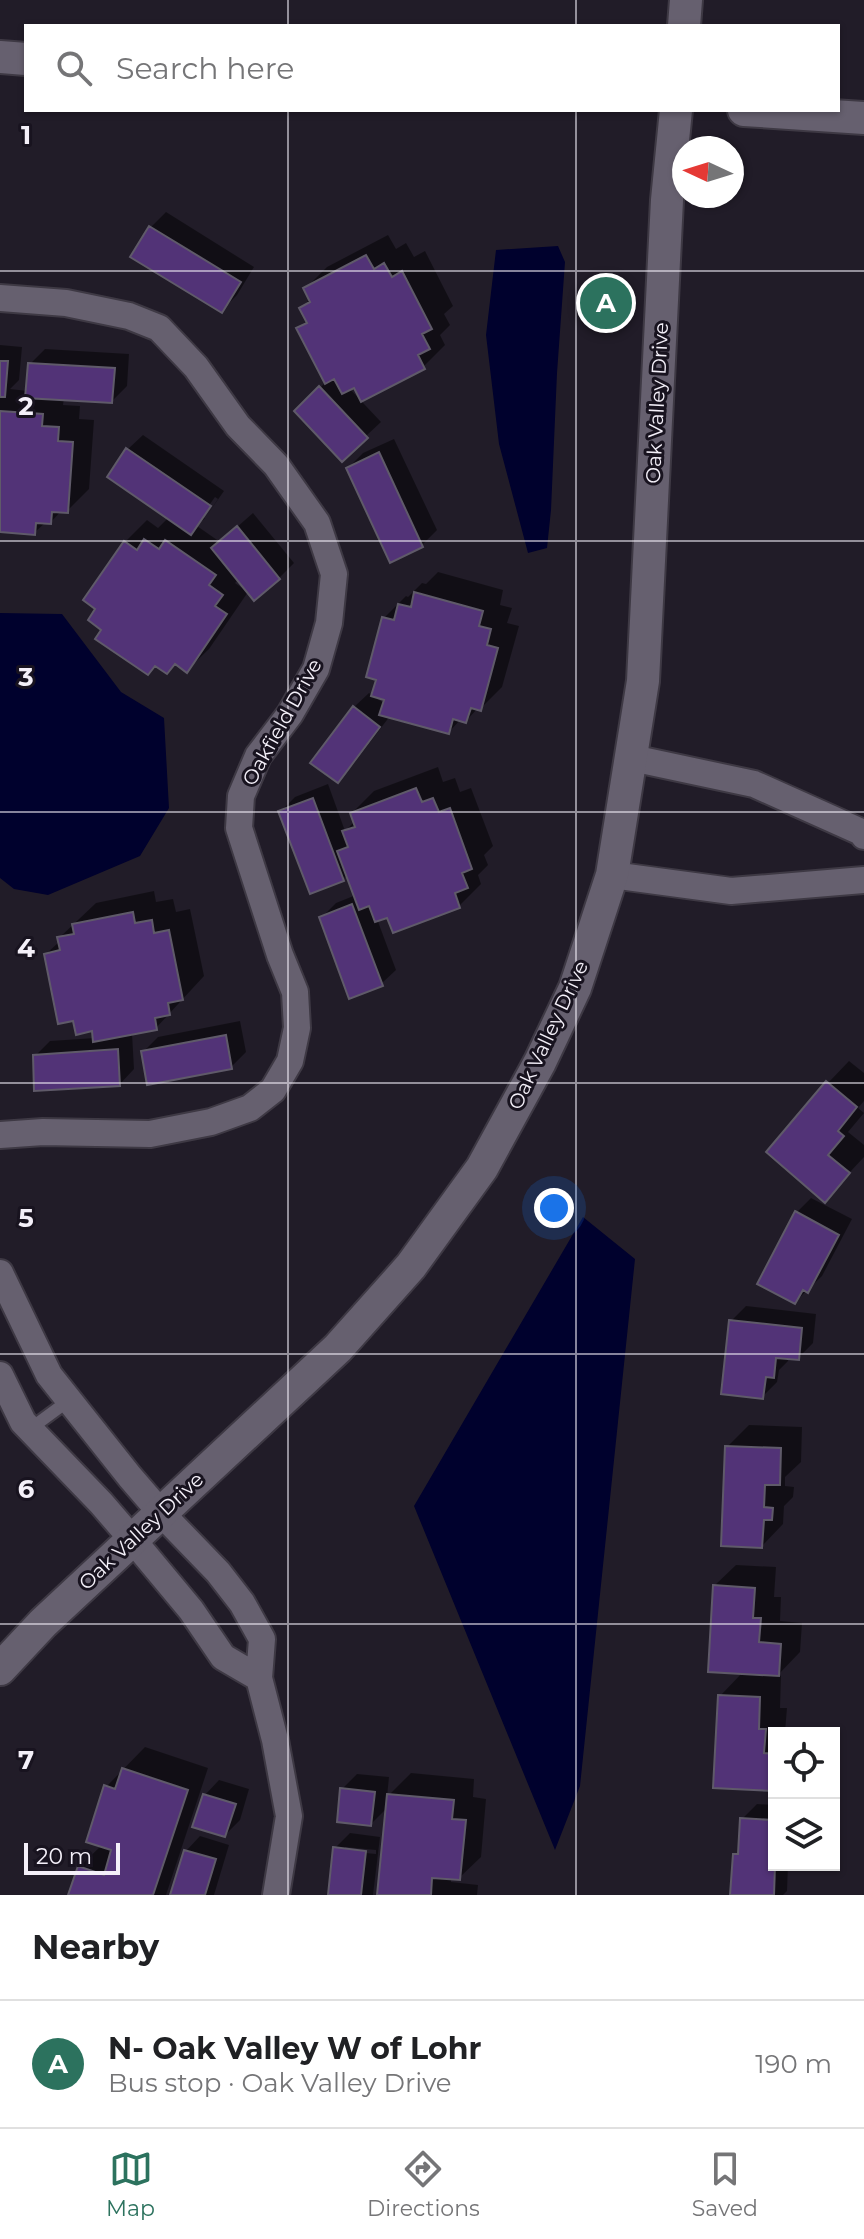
<!DOCTYPE html>
<meta charset="utf-8">
<style>
:root{--surface:#fff;--page:#f2f2f2;--text:#202124;--muted:#757577;--line:#e0e0e0;--accent:#2c725e}
body{margin:0;font-family:Montserrat,sans-serif;background:var(--page);color:var(--text)}
.controls{position:absolute;right:24px;bottom:24px;display:grid;overflow:hidden;border-radius:0px;box-shadow:0 2px 6px #0004}
.controls button{width:72px;height:72px;display:grid;place-items:center;padding:0;border:0;border-bottom:2px solid var(--line);background:var(--surface);color:var(--text);font:40px sans-serif}
.compass{position:absolute;left:672px;top:136px;width:72px;height:72px;border-radius:50%;background:var(--surface);box-shadow:0 2px 6px #0004;rotate:274deg}
.scale{position:absolute;left:24px;bottom:20px;width:96px;box-sizing:border-box;padding-left:8px;border:4px solid #f4f0f9;border-top:0;font-size:22px;line-height:28px;white-space:nowrap;color:#f4f0f9;-webkit-text-stroke:6px #18131f;paint-order:stroke}
.you{position:absolute;left:554px;top:1208px;width:28px;height:28px;margin:-20px;border:6px solid #fff;border-radius:50%;background:#1a73e8;box-shadow:0 0 0 12px #1a73e833}
.badge{display:grid;place-items:center;width:52px;height:52px;border-radius:50%;background:var(--accent);color:#fff;font-size:26px;font-weight:700}
.pin{position:absolute;translate:-50% -50%;border:4px solid #fff;box-shadow:0 2px 8px #0006}
.list{margin:0;padding:0;list-style:none}
h2{display:flex;justify-content:space-between;align-items:center;height:104px;margin:0;padding:0 32px;font-size:34px}
h2 small{font-size:26px;font-weight:400;color:var(--muted)}
.list li{display:grid;grid-template-columns:52px 1fr auto;gap:24px;align-items:center;box-sizing:border-box;height:128px;padding:0 32px;border-top:2px solid var(--line)}
.list b{display:block;font-size:30px;white-space:nowrap}
.list p{margin:0;font-size:26px;white-space:nowrap;color:var(--muted)}
.list em{font-size:26px;font-style:normal;color:var(--muted)}
.icon{flex:none;width:44px;height:44px;fill:none;stroke:currentColor;stroke-width:2;stroke-linecap:round;stroke-linejoin:round}
.map{position:relative;flex:none;width:864px;height:1895px;overflow:hidden}
.search{position:absolute;background:var(--surface);box-shadow:0 2px 6px #0004;left:24px;right:24px;top:24px;height:88px;display:flex;align-items:center;gap:20px;box-sizing:border-box;padding:0 28px;border-radius:0px;color:var(--muted);font-size:30px}
.sheet{height:232px;background:var(--surface)}
nav{display:flex;justify-content:space-around;align-items:center;box-sizing:border-box;height:112px;border-top:2px solid var(--line);background:var(--surface);font-size:22px;color:var(--muted)}
nav a{display:grid;justify-items:center;gap:4px}
nav .on{color:var(--accent)}
.map>svg:first-child{display:block}
.water{fill:#00012d}
.shadow{fill:#0007;fill-rule:evenodd}
.building{fill:#523377;stroke:#5f5a69;stroke-width:2}
.lines{fill:none;stroke-linecap:round;stroke-linejoin:round}
.service-casing{stroke:#3e3944;stroke-width:16}
.minor-casing{stroke:#3e3944;stroke-width:30}
.tertiary-casing{stroke:#3e3944;stroke-width:36}
.service{stroke:#66606f;stroke-width:12}
.minor{stroke:#66606f;stroke-width:26}
.tertiary{stroke:#66606f;stroke-width:32}
.grid{fill:none;stroke:#f4f0f9;stroke-width:2;stroke-opacity:0.55}
.labels{text-anchor:middle;stroke-width:6;stroke-linejoin:round;paint-order:stroke}
.street-label{font-size:20px;fill:#f4f0f9;stroke:#18131f}
.grid-label{font-size:26px;text-anchor:middle;font-weight:bold;fill:#f4f0f9;stroke:#18131f;stroke-width:6;stroke-linejoin:round;paint-order:stroke}
</style>
<div class="map">
<svg width="864" height="1895" viewBox="0 0 864 1895">
<rect width="100%" height="100%" fill="#211c28"/>
<path class="water" d="M558,246L565,262L557,373L551,510L547,548L528,553L499,444L486,335L496,250Z
M0,613L62,614L121,692L164,718L169,808L140,856L48,895L14,889L0,878Z
M583,1217L635,1259L580,1786L555,1850L414,1506Z"/>
<path class="shadow" d="M166,212L254,267L237,295L222,310L133,256L151,227Z
M388,235L396,249L406,243L414,257L425,251L453,306L444,314L450,325L440,335L445,345L423,367L349,388L381,422L366,436L297,411L326,382L299,329L307,320L301,308L311,298L306,288L327,267Z
M0,345L22,347L19,380L10,389L28,391L30,364L45,349L129,354L127,386L112,401L64,398L63,405L80,406L79,419L94,420L89,489L67,511L62,510L51,522H46L34,533L0,530Z
M143,435L224,491L205,518L218,499L215,497L200,518H205L197,526L220,542L253,513L294,563L279,578L239,579L235,583L248,592L209,649L187,670L176,663L104,629L125,542L147,520L158,528L169,517L128,449Z
M394,439L437,530L422,545L348,468L363,453Z
M438,572L503,590L500,605L512,608L507,623L519,626L502,687L481,708H478L466,721L461,719L449,732L390,716L352,766L338,781L354,707L369,693L385,704L386,699L378,678L384,618L406,596L408,597L422,583L426,584Z
M438,767L443,782L455,778L460,792L471,788L493,846L484,855L488,865L478,875L481,884L459,906L388,915L377,919L396,970L381,984L321,918L336,903L356,895L348,874L343,879L280,812L295,797L328,784L345,831L355,821L352,813L374,791Z
M154,891L156,902L173,899L176,912L190,909L204,976L156,1028L132,1033L134,1069L120,1084L35,1056L50,1041L95,1038L93,1029L75,1019L46,954L60,941L59,938L96,903Z
M240,1021L246,1052L231,1067L143,1052L158,1037Z
M849,1061L864,1073V1101L858,1108L864,1113L848,1132L864,1145V1157L824,1200L828,1083Z
M811,1198L852,1219L822,1276L795,1302L797,1212Z
M746,1306L816,1314L813,1343L798,1358L788,1357V1361L779,1370L777,1382L762,1397L731,1321Z
M749,1425L802,1427L801,1462L785,1477V1486L794,1487L793,1497L784,1506L783,1524L762,1546L727,1447Z
M736,1565L776,1567L774,1597H781L780,1621L802,1623L800,1652L777,1676H781L780,1708H787L785,1732L798,1733H774V1789L720,1696L743,1672L714,1586Z
M145,1747L208,1768L166,1895H70L79,1867L102,1845L106,1787Z
M411,1773L474,1779L473,1797L486,1799L481,1857L459,1878H451V1882L478,1885L477,1895H379L388,1807L371,1824L342,1789L357,1774L389,1777L387,1797Z
M219,1780L249,1789L240,1820L225,1835L205,1795Z
M757,1804L774,1805V1865H788L787,1891L783,1895H732L735,1855L740,1850L742,1819Z
M350,1833L380,1837L373,1895H330L335,1848ZM345,1847L376,1850V1854L345,1851Z
M200,1836L229,1845L214,1895H172L186,1851Z"/>
<path class="building" d="M149,226L241,282L222,313L130,257Z
M366,255L374,269L384,263L392,277L402,271L432,329L422,334L430,349L418,355L425,369L361,402L354,388L342,394L334,379L325,384L296,328L307,323L299,308L310,302L303,288Z
M0,361H8L5,397H0Z
M28,363L115,368L112,403L25,398Z
M319,386L368,438L342,462L294,411Z
M0,411L43,414L42,426L59,427L58,441L73,442L68,513L52,512L51,524L36,523L35,535L0,532Z
M126,448L211,506L191,535L107,477Z
M379,452L423,547L390,563L346,468Z
M237,526L280,579L254,601L211,548Z
M144,539L159,549L165,540L216,575L209,585L223,595L215,606L227,614L187,673L175,664L167,674L155,666L148,675L95,639L101,630L88,620L95,609L83,600L124,541L137,550Z
M414,592L483,611L479,626L491,629L487,645L498,648L481,711L471,708L466,723L453,719L449,734L379,715L384,700L371,696L376,680L366,677L382,617L394,620L398,604L411,607Z
M353,706L380,727L338,783L310,763Z
M416,788L422,802L433,798L439,812L450,808L472,869L462,873L468,888L455,893L460,908L393,933L387,918L375,922L369,906L359,910L337,851L348,847L342,831L355,827L350,813Z
M313,798L344,881L310,894L278,811Z
M352,904L383,986L349,999L319,917Z
M133,912L135,923L152,920L154,933L169,930L183,1000L168,1003L170,1015L155,1018L157,1030L93,1042L92,1031L76,1035L73,1021L58,1024L44,954L60,950L57,937L74,934L72,924Z
M226,1035L232,1069L147,1085L141,1051Z
M118,1049L120,1086L34,1091L33,1055Z
M826,1081L857,1107L838,1131L844,1136L828,1155L850,1173L825,1203L766,1152Z
M795,1211L839,1235L808,1293L803,1290L795,1304L757,1284Z
M729,1320L802,1328L799,1360L776,1358L774,1378L766,1377L763,1399L721,1394Z
M725,1446L781,1448L780,1485H765L764,1507L773,1508L772,1520H764L762,1548L721,1546Z
M713,1585L755,1588L753,1618H761L759,1642L781,1644L779,1676L708,1672Z
M718,1695L760,1697L759,1729H766L764,1753L774,1754V1791L713,1788Z
M122,1768L188,1790L153,1895H68L78,1866L104,1875L111,1850L86,1842L104,1785L115,1789Z
M340,1788L375,1792L371,1826L337,1822Z
M203,1794L236,1804L225,1837L192,1827Z
M387,1794L454,1800L452,1819L466,1820L460,1880L432,1878L431,1895H377Z
M740,1818L772,1820L770,1856H774L775,1865L774,1895H730L733,1854H738Z
M333,1847L366,1851L361,1895H328Z
M184,1850L216,1859L205,1895H170Z"/>
<g class="lines">
<defs>
<path id="service" d="M30,1429L68,1401"/>
<path id="minor" d="M0,298L66,303L129,316L159,328L196,367L238,426L276,465L317,523L334,574L329,623L316,669L290,714L258,756L241,796L239,828L280,955L295,992L297,1028L290,1061L273,1090L250,1108L211,1122L150,1134L43,1132L0,1135
M632,758L754,784L861,832L864,836
M612,875L731,891L864,880
M0,1273L49,1375L130,1477L161,1513L218,1572L242,1603L262,1639L259,1678L275,1740L289,1816L276,1895
M0,1375L23,1422L101,1503L132,1539L191,1610L223,1657L259,1678"/>
<path id="tertiary" d="M684,26L686,0
M0,57L26,59
M744,110L864,118
M0,1669L43,1623L338,1348L411,1266L482,1168L540,1062L575,988L612,875L643,681L667,200L676,110"/>
</defs>
<use href="#service" class="service-casing"/>
<use href="#minor" class="minor-casing"/>
<use href="#tertiary" class="tertiary-casing"/>
<use href="#service" class="service"/>
<use href="#minor" class="minor"/>
<use href="#tertiary" class="tertiary"/>
</g>
<path class="grid" d="M288,0V26M576,0V26M288,110V1895M576,110V1895M0,271H864M0,541H864M0,812H864M0,1083H864M0,1354H864M0,1624H864"/>
<g class="labels">
<g class="street-label">
<text transform="translate(657 403) rotate(-87)" y="7">Oak Valley Drive</text>
<text transform="translate(282 722) rotate(-61)" y="7">Oakfield Drive</text>
<text transform="translate(548 1035) rotate(-65)" y="7">Oak Valley Drive</text>
<text transform="translate(141 1531) rotate(-43)" y="7">Oak Valley Drive</text>
</g>
</g>
<g class="grid-label">
<text x="26" y="144">1</text>
<text x="26" y="415">2</text>
<text x="26" y="686">3</text>
<text x="26" y="957">4</text>
<text x="26" y="1227">5</text>
<text x="26" y="1498">6</text>
<text x="26" y="1769">7</text>
</g>
</svg>
<div class="controls">
<button><svg class="icon" aria-label="locate" viewBox="0 0 24 24"><circle cx="12" cy="12" r="6"/><path d="M12 2v4M12 18v4M2 12h4M18 12h4"/></svg></button>
<button><svg class="icon" aria-label="layers" viewBox="0 0 24 24"><path d="M12 4l9 5-9 5-9-5zM3 14l9 5 9-5"/></svg></button>
</div>
<svg class="compass" viewBox="-18 -18 36 36"><path d="M0-13l5 13h-10z" fill="#e53935"/><path d="M0 13l5-13h-10z" fill="#757577"/></svg>
<div class="scale">20 m</div>
<div class="you"></div>
<div class="pin badge" style="left:606px;top:303px">A</div>
<div class="search"><svg class="icon" aria-label="search" viewBox="0 0 24 24"><circle cx="10" cy="10" r="6"/><path d="M15 15l6 6"/></svg>Search here</div>
</div>
<section class="sheet">
<h2>Nearby<small></small></h2>
<ul class="list">
<li><span class="badge">A</span><div><b>N- Oak Valley W of Lohr</b><p>Bus stop · Oak Valley Drive</p></div><em>190 m</em></li>
</ul>
</section>
<nav>
<a class="on"><svg class="icon" aria-label="map" viewBox="0 0 24 24"><path d="M3 6l6-2 6 2 6-2v14l-6 2-6-2-6 2zM9 4v14M15 6v14"/></svg>Map</a>
<a><svg class="icon" aria-label="directions" viewBox="0 0 24 24"><path d="M12 3l9 9-9 9-9-9zM9 14v-3h6M13 9l2 2-2 2"/></svg>Directions</a>
<a><svg class="icon" aria-label="saved" viewBox="0 0 24 24"><path d="M7 4h10v16l-5-4-5 4z"/></svg>Saved</a>
</nav>
